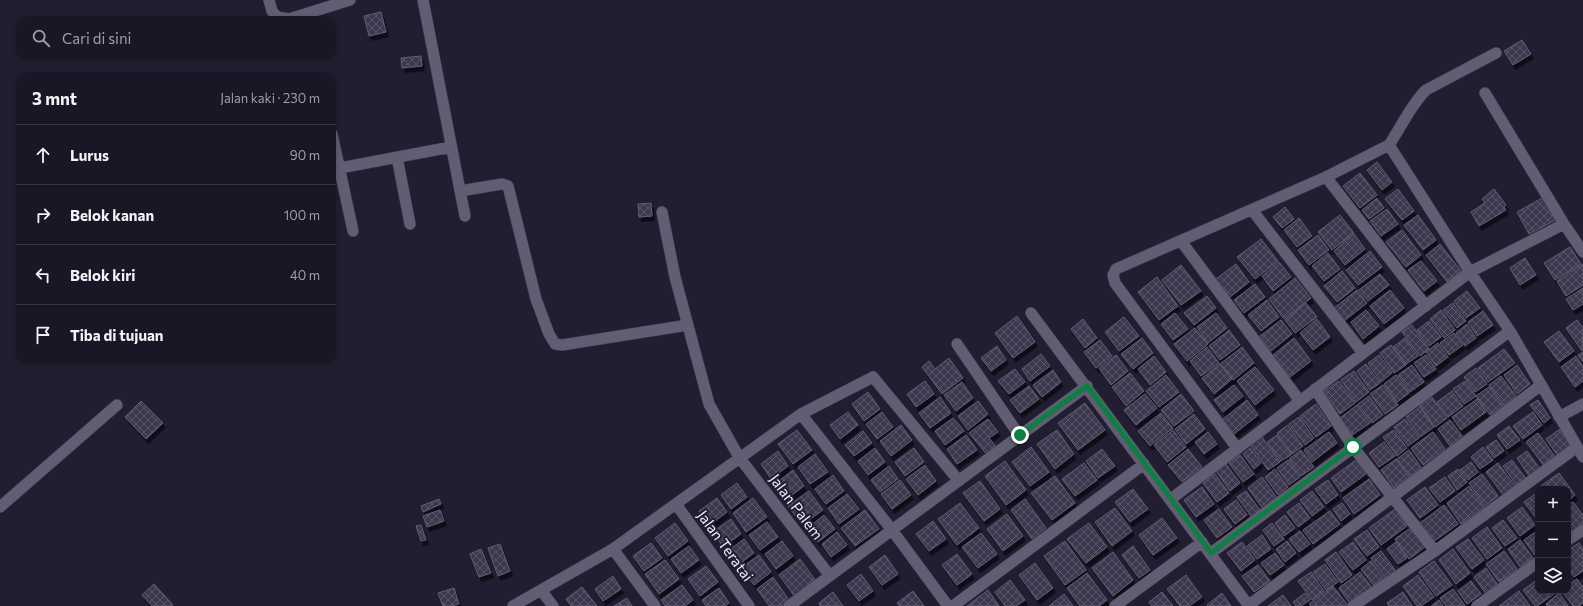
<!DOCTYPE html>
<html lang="id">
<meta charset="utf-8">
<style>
:root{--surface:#1a1625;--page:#272332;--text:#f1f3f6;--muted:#9f9fa7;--line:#383542}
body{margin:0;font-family:Commissioner,sans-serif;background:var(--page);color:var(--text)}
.controls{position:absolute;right:12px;bottom:12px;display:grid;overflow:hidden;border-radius:8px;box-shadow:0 2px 6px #0003}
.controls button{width:36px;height:36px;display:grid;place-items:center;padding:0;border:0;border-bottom:1px solid var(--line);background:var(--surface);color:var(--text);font:20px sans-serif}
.stop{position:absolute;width:12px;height:12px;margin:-9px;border:3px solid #0b8043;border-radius:50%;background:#fff}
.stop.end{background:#0b8043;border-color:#fff;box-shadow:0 1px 4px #0008}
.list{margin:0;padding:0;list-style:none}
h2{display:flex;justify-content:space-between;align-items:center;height:52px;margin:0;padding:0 16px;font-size:17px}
h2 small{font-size:13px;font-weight:400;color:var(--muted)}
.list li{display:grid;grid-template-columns:26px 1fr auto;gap:12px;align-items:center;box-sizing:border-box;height:60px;padding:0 16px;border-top:1px solid var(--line)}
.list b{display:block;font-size:15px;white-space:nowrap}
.list em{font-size:13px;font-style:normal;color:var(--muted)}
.icon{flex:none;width:22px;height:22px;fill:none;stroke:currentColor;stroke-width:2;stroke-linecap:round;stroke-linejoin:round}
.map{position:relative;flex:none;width:1583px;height:606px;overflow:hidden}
.search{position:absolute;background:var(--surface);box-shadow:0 2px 6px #0003;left:16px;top:16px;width:320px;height:44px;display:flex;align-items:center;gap:10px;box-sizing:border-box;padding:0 14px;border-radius:12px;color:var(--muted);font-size:15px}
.panel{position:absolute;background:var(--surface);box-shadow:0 2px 6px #0003;left:16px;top:72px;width:320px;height:292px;border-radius:12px}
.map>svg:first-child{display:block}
.building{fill:url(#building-cross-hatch);stroke:#615d74;filter:url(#shadow)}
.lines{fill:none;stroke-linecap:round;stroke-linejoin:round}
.street-casing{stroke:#3e3a4a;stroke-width:12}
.street{stroke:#615d73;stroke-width:11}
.route{stroke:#0b8043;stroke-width:5}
.labels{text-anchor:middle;stroke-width:4;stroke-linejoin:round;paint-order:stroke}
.street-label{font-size:15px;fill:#eeebf9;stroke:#221e31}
</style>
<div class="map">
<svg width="1583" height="606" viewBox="0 0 1583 606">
<defs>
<pattern id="building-cross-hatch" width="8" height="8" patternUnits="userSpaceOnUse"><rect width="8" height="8" fill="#3c384d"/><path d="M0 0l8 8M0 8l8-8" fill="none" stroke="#585567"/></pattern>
<filter id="shadow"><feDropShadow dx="2.5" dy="4.5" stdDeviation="0" flood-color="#0009"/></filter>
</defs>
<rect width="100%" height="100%" fill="#221e31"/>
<path class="building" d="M381,12L386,32L369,36L364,16Z
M1522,40L1531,54L1513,65L1504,51Z
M421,56L422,66L402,68L401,58Z
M1377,162L1392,182L1382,190L1367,170Z
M1360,173L1377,195L1360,208L1343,186Z
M1398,189L1414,211L1402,220L1385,199Z
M1494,189L1506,205L1504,207L1506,210L1479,226L1471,212L1485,203L1482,199Z
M1544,197L1556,220L1529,234L1517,212Z
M1377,198L1384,208L1369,219L1362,210Z
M651,203L652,216L639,217L638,204Z
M1285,207L1294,219L1282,228L1273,217Z
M1387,209L1398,224L1381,236L1370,221Z
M1340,215L1354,233L1332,250L1318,232Z
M1418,215L1436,240L1423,250L1404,225Z
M1299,218L1312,236L1297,247L1284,230Z
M1402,230L1421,255L1406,267L1386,242Z
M1354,234L1365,249L1345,265L1334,251Z
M1318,235L1329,250L1309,265L1298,250Z
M1261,239L1278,261L1255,279L1237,257Z
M1440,244L1461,271L1447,282L1426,255Z
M1570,247L1581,264L1555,280L1544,263Z
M1370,251L1382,267L1358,285L1346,270Z
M1328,253L1340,269L1324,281L1312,266Z
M1525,258L1536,275L1520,285L1510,268Z
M1421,261L1437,281L1424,291L1408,270Z
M1279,262L1291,277L1273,291L1262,276Z
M1236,264L1249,282L1230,297L1216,279Z
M1583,264V285L1566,296L1557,281Z
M1181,265L1201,291L1181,305L1162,280Z
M1342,271L1355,288L1337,302L1324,286Z
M1380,274L1389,285L1368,301L1359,290Z
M1157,277L1178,306L1159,320L1138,292Z
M1295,278L1311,298L1284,319L1269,299Z
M1255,284L1265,297L1244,313L1234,300Z
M1583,288V304L1573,310L1566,299Z
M1357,290L1367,303L1344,321L1334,308Z
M1390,290L1404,308L1384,324L1370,306Z
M1467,291L1480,308L1466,318L1454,301Z
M1207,296L1216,308L1194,325L1184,313Z
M1267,300L1279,317L1261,331L1248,315Z
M1306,303L1317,317L1295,333L1285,320Z
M1453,303L1466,321L1457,328L1443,310Z
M1366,310L1379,326L1363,339L1351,322Z
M1441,310L1455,330L1444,338L1430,319Z
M1483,311L1493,325L1477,336L1468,322Z
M1175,313L1188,329L1173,340L1161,324Z
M1216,313L1227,328L1208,343L1197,327Z
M1017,316L1035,342L1013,358L995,333Z
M1124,317L1139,336L1119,351L1105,332Z
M1083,319L1097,338L1085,348L1071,329Z
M1317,319L1330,337L1313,350L1300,333Z
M1281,320L1292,334L1271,351L1260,336Z
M1577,320L1583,328L1582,351L1566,328Z
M1429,321L1441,337L1429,346L1417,330Z
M1467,324L1476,338L1465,346L1456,333Z
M1412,325L1429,349L1420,356L1402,332Z
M1195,328L1208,344L1187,361L1174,344Z
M1229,330L1240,345L1220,360L1209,346Z
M1559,331L1574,351L1559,362L1544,342Z
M1454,333L1463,345L1449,355L1440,343Z
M1142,338L1153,353L1133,369L1121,354Z
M1294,338L1311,361L1290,377L1273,355Z
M1405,338L1418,356L1406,364L1393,347Z
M1100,340L1112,356L1096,368L1084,352Z
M1438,343L1448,357L1436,366L1426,352Z
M1391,345L1406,365L1394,373L1380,353Z
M997,346L1006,360L991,371L981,358Z
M1207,347L1219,363L1201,376L1190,361Z
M1242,347L1254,363L1233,380L1220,364Z
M1504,349L1515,363L1488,382L1478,368Z
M1583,352V362L1578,355Z
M1041,354L1050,366L1030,381L1022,369Z
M1116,355L1128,371L1111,385L1099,368Z
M1379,355L1392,373L1381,382L1368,363Z
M1426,355L1436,369L1424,377L1414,363Z
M1154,356L1166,372L1150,385L1138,369Z
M1576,356L1583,367V381L1575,387L1561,367Z
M949,358L963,378L942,394L922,367L929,361L935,369Z
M1220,364L1232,379L1214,394L1202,378Z
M1366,364L1380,383L1370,390L1357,371Z
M1412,365L1424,382L1410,392L1398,375Z
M1517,365L1530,384L1517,394L1504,375Z
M1255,367L1274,390L1255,405L1237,381Z
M1476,368L1487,384L1475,392L1464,377Z
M1015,369L1025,382L1009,394L998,381Z
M1053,370L1061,382L1042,397L1033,385Z
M1354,371L1369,392L1356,402L1341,380Z
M1130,373L1144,391L1126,406L1112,387Z
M1166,375L1179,392L1159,407L1146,391Z
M1396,375L1409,393L1397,402L1384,384Z
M1501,376L1516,396L1504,405L1489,385Z
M925,381L934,394L916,407L907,394Z
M1339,381L1355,403L1340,414L1324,391Z
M1465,381L1476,396L1464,404L1453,389Z
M962,382L973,398L956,411L944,395Z
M1234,385L1243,396L1223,412L1214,400Z
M1383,385L1398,405L1385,414L1370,394Z
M1029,386L1039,399L1020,413L1010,400Z
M1489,387L1503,406L1490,415L1476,396Z
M1452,391L1463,406L1448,417L1437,402Z
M868,392L880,409L864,421L852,404Z
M1145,394L1157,408L1136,425L1124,410Z
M1181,394L1194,411L1174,426L1161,410Z
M1369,396L1383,415L1372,423L1358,404Z
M940,397L951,413L930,428L919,413Z
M1432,397L1447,418L1435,427L1420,406Z
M1477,399L1486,412L1461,430L1452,417Z
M1247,400L1258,415L1234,434L1223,419Z
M1538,400L1550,418L1544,423L1530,405Z
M141,401L163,423L146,439L125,417Z
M978,401L988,414L968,430L958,416Z
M1085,403L1105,430L1078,450L1058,423Z
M1316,404L1331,426L1316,437L1300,416Z
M1357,405L1370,423L1352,435L1340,418Z
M1420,407L1434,427L1420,437L1406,417Z
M848,412L858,425L840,439L830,425Z
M882,412L893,427L877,439L866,424Z
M1533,412L1542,425L1523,439L1513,426Z
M1161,413L1173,428L1150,446L1138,431Z
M1194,414L1205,429L1186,444L1175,429Z
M1299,417L1314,438L1305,445L1289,424Z
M953,418L964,431L945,445L935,431Z
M988,419L998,432L989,438L997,448L987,455L969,433Z
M1405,419L1419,438L1408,446L1394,427Z
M1450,420L1465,440L1452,449L1438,429Z
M901,425L912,440L891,456L880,441Z
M1288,425L1303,446L1292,454L1277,433Z
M1509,426L1520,440L1507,449L1497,435Z
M1560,429L1571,444L1557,455L1546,439Z
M797,430L812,450L793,464L778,444Z
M1057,430L1074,454L1055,469L1037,444Z
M1173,430L1186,447L1167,462L1154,445Z
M1394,430L1407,448L1397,456L1383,437Z
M863,431L872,443L854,456L845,445Z
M1208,432L1217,444L1204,454L1195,442Z
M1329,432L1337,443L1312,462L1304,450Z
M1433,432L1445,449L1423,465L1411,448Z
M1538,433L1556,458L1544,466L1526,442Z
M966,435L977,450L957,464L947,449Z
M1277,435L1291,455L1281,461L1267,442Z
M1262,437L1280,462L1268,470L1250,445Z
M1496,440L1504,451L1494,458L1486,447Z
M1384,442L1395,456L1379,467L1369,453Z
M1031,447L1049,472L1030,486L1012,462Z
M1483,447L1493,460L1480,469L1471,457Z
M875,448L885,462L868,475L858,461Z
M914,448L924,462L905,476L895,462Z
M1250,448L1261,463L1254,469L1243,454Z
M1102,449L1115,466L1098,478L1086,461Z
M1188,449L1202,467L1182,482L1168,465Z
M1301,450L1314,467L1301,476L1289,459Z
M1409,450L1421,467L1410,476L1397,459Z
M778,451L788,466L771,479L761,464Z
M1527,451L1540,469L1529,476L1517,458Z
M815,454L828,472L810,484L798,467Z
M1240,455L1254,474L1243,482L1229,463Z
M1396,459L1409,477L1394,488L1381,470Z
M1288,460L1300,477L1289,485L1277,468Z
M1356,460L1366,474L1341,492L1331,478Z
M1512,460L1527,480L1517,486L1503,466Z
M1005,461L1026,490L1006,505L985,476Z
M1471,462L1478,472L1468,480L1460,470Z
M1084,463L1097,480L1075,496L1062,479Z
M1498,463L1515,486L1503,495L1486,472Z
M1226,464L1240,483L1230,491L1216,471Z
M925,465L936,481L918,495L906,479Z
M889,466L898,479L880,492L871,480Z
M1275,469L1288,487L1278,495L1265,477Z
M1458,469L1467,482L1457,490L1448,476Z
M793,470L804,486L785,500L774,485Z
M1559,473L1575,495L1568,501V489H1543L1541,486Z
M1215,474L1229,493L1217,502L1203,483Z
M1482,474L1498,496L1485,506L1469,483Z
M833,475L844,491L826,504L815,489Z
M1055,476L1075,503L1052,520L1031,493Z
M1262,477L1277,498L1263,509L1248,488Z
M1445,477L1455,491L1440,502L1429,488Z
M1369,479L1380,495L1354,514L1343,498Z
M900,480L911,495L892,509L881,494Z
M1328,480L1338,495L1326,504L1315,489Z
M980,481L1000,509L984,521L963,493Z
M737,483L747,497L731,509L721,495Z
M1469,486L1484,507L1461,524L1447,503Z
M1202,487L1214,504L1196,517L1184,500Z
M1425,487L1438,505L1420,518L1407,500Z
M1133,489L1148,509L1130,522L1115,502Z
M809,491L823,510L802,525L788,506Z
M1246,491L1260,510L1251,516L1237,497Z
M1312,491L1324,507L1312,516L1300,500Z
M1538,492V521L1524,502Z
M847,494L859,509L839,524L828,508Z
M717,498L727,512L710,525L699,511Z
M753,498L767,517L746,532L733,513Z
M439,499L441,504L423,512L421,506Z
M1025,499L1046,528L1032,539L1011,510Z
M1236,500L1247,515L1235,524L1224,509Z
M1573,502L1583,515V524L1570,533L1568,530V505Z
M960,503L979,528L957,545L938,519Z
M1299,503L1310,518L1298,527L1287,512Z
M1342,503L1350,514L1341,521L1333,509Z
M1444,505L1458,524L1433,542L1420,523Z
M1522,507L1535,525L1520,536L1507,518Z
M1115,508L1132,531L1112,546L1095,522Z
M1219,509L1232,527L1217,538L1204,520Z
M1395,509L1407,526L1381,545L1369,528Z
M440,510L444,521L427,527L423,516Z
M865,510L879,529L855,546L841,528Z
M1330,511L1340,524L1313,544L1303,530Z
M1007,514L1023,536L1003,551L987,529Z
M824,515L835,529L818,542L808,528Z
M1285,515L1295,528L1284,536L1275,523Z
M1162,518L1177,538L1153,555L1139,535Z
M731,519L741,534L723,547L713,532Z
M1503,520L1517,538L1505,546L1492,528Z
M933,521L946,539L929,551L916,534Z
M767,522L778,537L760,550L749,535Z
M675,523L688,541L668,556L655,538Z
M1089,523L1107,547L1086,563L1067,539Z
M1272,523L1284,539L1274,546L1263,530Z
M421,525L426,540L421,541L416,526Z
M1412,527L1425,547L1409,559L1395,539Z
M1487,527L1502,548L1487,559L1472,538Z
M1367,530L1379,547L1367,556L1354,539Z
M1538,530V555L1536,557L1524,540Z
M1300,531L1310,544L1299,552L1289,539Z
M837,532L847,545L831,557L822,544Z
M981,533L997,554L978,568L962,547Z
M1262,535L1271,549L1257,559L1247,546Z
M744,539L754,553L738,565L728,551Z
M1468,539L1484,560L1472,569L1456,547Z
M1520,540L1533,558L1520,567L1508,549Z
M782,541L793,556L776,569L765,554Z
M1065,541L1086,570L1065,585L1044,556Z
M1287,541L1296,553L1285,562L1276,549Z
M1242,542L1255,560L1241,571L1227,553Z
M1353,542L1366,560L1353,570L1339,552Z
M1396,542L1407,558L1398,564L1387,549Z
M651,543L662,558L644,571L633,556Z
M1579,543L1583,549V571L1574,577L1568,569V550Z
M500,544L510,571L498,576L488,548Z
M689,546L699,560L681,573L671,559Z
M1133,546L1150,570L1139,578L1122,555Z
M481,549L491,573L479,577L470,554Z
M1453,549L1470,573L1456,584L1439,560Z
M1381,551L1395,570L1385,578L1371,558Z
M1504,551L1517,569L1499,582L1486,564Z
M1113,552L1133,580L1113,596L1092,568Z
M1336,552L1352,575L1341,583L1325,560Z
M1275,553L1284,565L1270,575L1261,563Z
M957,554L972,574L957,585L942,565Z
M759,555L771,572L754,585L741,568Z
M885,555L898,574L882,585L869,567Z
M800,559L816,581L795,597L779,575Z
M665,560L679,579L659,594L645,574Z
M1371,561L1383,578L1373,585L1361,569Z
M1434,561L1452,585L1436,596L1419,572Z
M1035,563L1053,588L1037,600L1019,575Z
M1325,564L1338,582L1326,590L1313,572Z
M1258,565L1270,581L1254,592L1242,576Z
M706,566L718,582L700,596L688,579Z
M1486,568L1498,585L1486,594L1474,577Z
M1311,572L1324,591L1312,600L1298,581Z
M1360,572L1373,589L1351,605L1339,588Z
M1087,573L1107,600L1099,606H1080L1067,588Z
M861,574L873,591L859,601L847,585Z
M1186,575L1202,597L1189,606H1180L1167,589Z
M1418,575L1434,597L1421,606H1417L1403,586Z
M613,576L621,589L603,601L595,589Z
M773,577L789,600L781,606H769L757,589Z
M1538,579V591H1550L1553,595L1537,606H1535L1523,590Z
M1577,579L1583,587V603L1579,606H1573L1562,591H1568V585Z
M1010,580L1025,600L1016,606H1005L995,592Z
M1471,581L1481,594L1467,604L1458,591Z
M154,584L173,605L171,606H152L142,595Z
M682,585L693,600L685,606H665L661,600Z
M1333,586L1348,606H1311L1309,604Z
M582,587L597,606H571L566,599Z
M454,588L459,604L451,606H443L438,593Z
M719,588L729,603L725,606H706L702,600Z
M1453,589L1465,606H1446L1440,598Z
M988,590L999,606H967Z
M913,591L924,606H899L897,603Z
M1519,591L1530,606H1499Z
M833,592L843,606H820L819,603Z
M1162,592L1173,606H1152L1149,602Z
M1403,592L1412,606H1389L1387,603Z
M1222,593L1231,606H1208L1207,605Z
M1305,593L1310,600L1301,606H1296L1293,602Z
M1559,593L1568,606H1547L1546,604Z
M1064,594L1073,606H1049Z
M1283,595L1291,606H1268Z
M627,598L632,606H614Z
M1439,600L1443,606H1431Z"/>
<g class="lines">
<defs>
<path id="street" d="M269,0L272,11L277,17L289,19L350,0
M423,0L465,216
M1485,93L1564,224L1583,252
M332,134L353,231
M1389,145C1402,126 1410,106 1426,90L1496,53
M397,157L410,224
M340,168L451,147
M1326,177L1426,306
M460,191L502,184L508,186L536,299L549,334L555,344L562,345L688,325
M1252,210L1363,353
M662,212L675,277L709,404L739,457L830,576
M1181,241L1300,401
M1031,313L1249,606
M957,344L1019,435
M1315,389L1353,447L1435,551
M801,414L892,530L948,606
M1559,417L1583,404
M1237,448L1115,283L1113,275L1116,269L1326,177L1389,145L1470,272L1510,331L1583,457
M1171,499L1470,272L1564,224
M676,504L749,606
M0,507L117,405
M1568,540L1583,530
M613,549L655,606
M1211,553L1510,331
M541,590L553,606
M1249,605L1541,385
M513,606L613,549L801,414L873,377L959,481
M789,606L1087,386
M953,606L1144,464
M1115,606L1202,542
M1353,606L1435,551L1577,447
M1477,606L1538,562"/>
</defs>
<use href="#street" class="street-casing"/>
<use href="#street" class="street"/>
</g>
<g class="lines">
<path class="route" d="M1020,435L1087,386L1211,553L1353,447"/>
</g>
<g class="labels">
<g class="street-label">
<text transform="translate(796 507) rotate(53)" y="5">Jalan Palem</text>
<text transform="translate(725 546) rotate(54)" y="5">Jalan Teratai</text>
</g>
</g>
</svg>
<div class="controls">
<button>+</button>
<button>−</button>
<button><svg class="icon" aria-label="layers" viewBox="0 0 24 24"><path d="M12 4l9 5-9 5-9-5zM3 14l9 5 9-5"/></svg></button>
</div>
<div class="stop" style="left:1353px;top:447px"></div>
<div class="stop end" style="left:1020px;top:435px"></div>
<div class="search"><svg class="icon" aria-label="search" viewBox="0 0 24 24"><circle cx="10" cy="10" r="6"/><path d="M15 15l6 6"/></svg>Cari di sini</div>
<section class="panel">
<h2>3 mnt<small>Jalan kaki · 230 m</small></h2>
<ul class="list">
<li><svg class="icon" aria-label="ahead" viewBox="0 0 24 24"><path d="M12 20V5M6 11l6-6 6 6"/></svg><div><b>Lurus</b></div><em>90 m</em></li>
<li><svg class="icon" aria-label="right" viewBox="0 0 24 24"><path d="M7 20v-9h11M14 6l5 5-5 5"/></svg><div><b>Belok kanan</b></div><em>100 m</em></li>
<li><svg class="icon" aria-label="left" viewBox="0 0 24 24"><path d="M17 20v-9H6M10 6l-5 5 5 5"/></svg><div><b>Belok kiri</b></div><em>40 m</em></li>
<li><svg class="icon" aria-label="arrive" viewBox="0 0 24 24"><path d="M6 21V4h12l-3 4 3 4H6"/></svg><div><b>Tiba di tujuan</b></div></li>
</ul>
</section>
</div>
